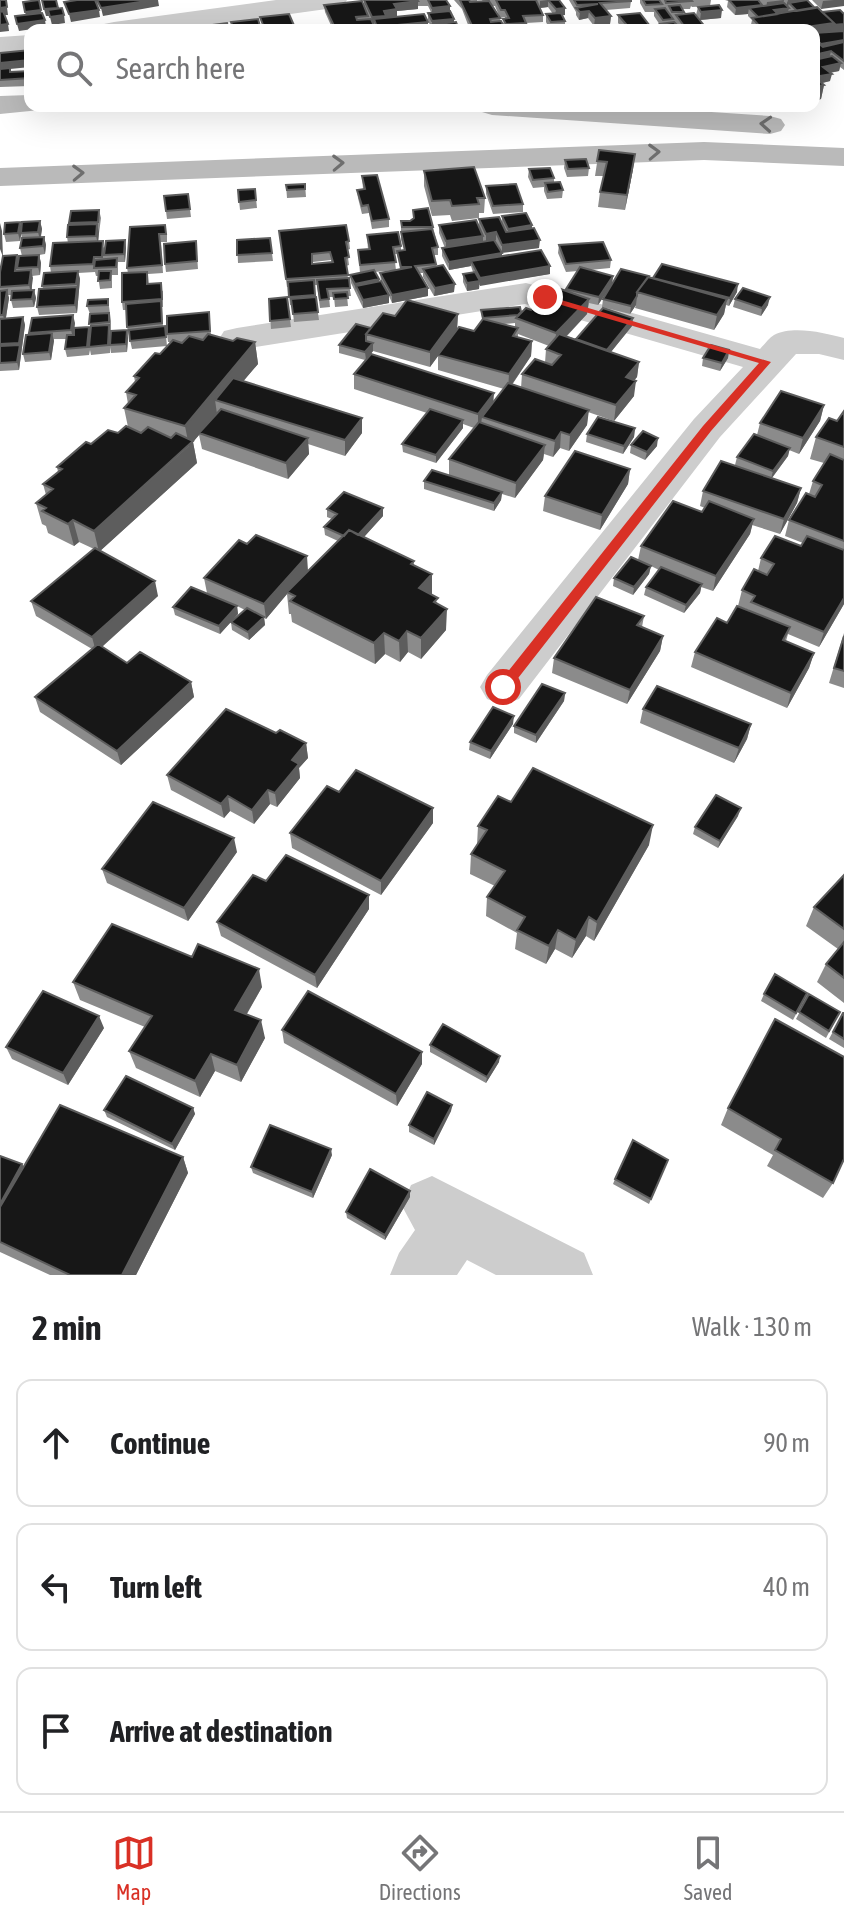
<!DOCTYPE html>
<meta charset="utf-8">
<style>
:root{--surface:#fff;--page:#f6f6f6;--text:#202124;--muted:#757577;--line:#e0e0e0;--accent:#d93025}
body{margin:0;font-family:"Asap Condensed",sans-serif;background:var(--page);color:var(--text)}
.stop{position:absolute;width:24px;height:24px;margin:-18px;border:6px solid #d93025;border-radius:50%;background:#fff}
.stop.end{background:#d93025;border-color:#fff;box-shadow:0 2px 8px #0008}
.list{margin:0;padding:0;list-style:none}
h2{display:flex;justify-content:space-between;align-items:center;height:104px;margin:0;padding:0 32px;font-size:34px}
h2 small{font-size:26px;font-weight:400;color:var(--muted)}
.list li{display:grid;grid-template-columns:52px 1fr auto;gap:24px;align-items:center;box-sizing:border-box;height:128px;margin:0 16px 16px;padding:0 16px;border:2px solid var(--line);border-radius:16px}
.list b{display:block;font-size:30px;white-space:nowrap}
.list em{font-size:26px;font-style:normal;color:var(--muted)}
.icon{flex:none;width:44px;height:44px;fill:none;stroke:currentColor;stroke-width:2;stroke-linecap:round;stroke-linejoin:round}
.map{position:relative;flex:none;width:844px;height:1275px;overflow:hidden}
.search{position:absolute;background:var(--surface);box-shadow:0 8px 32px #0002;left:24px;right:24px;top:24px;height:88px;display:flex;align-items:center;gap:20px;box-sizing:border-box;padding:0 28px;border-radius:16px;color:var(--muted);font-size:30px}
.sheet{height:536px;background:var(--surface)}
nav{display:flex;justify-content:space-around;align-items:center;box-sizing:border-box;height:112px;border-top:2px solid var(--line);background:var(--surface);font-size:22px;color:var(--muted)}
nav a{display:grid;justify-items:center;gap:4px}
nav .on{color:var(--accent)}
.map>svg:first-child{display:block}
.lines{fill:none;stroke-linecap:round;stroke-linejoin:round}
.street{fill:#cdcdcd;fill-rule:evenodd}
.secondary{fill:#bababa;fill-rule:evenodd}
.wall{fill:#8b8b8b;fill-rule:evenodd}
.shaded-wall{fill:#5d5d5d}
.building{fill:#171717;stroke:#5d5d5d;stroke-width:2;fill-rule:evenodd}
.oneway{stroke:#6e6e6e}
.route{fill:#d93025}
</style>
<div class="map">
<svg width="844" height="1275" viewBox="0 0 844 1275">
<rect width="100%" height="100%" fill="#fff"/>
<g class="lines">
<path class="street" d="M276,0H347L343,6L334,8L173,30H100L104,24L114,22Z
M30,35V51L0,53V37Z
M526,283L760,349C764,345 769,338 774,335C793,325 825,333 844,338V360L819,354H796L720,437L519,699L503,705L487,699L480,687L487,675L694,419L743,367L525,304L237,350L224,347L219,339L224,331L237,328Z
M432,1176L584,1253L593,1275H496L467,1260L457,1275H390L399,1253L415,1230L402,1206L411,1185Z"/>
<path class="secondary" d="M30,95V106H43L40,110L0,114V96Z
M477,106H621L770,116L781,119L785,125L781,131L770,134L492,115L482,112Z
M704,142L844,148V166L704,160L0,186V168Z"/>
</g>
<path class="wall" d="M364,0H446L454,19V22L458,30H376L375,28V30H333L325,12L324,5L364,6ZM418,5V6H428L431,12L428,13V20L430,25H428V22L397,16V11L418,9Z
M454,0H477V2H483L482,0H559L565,8V15H562L565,21V29L550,30L546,22V14H553L548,7L540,8L543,15V22L526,23V27L527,30V26L549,30H470L462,9ZM492,6H495L500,18L505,17L503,24Z
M569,0H631V1L630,8L606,10L611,16L610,24L594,26L588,18L579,20L576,15V12Z
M640,0H711L710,6L721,18L700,20L696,15L698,7L709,6L692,7L691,6L690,9H682L683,14L705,30H659L660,25L654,16V12H645L640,3Z
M725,0H803L844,31V70L840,67L839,71L830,73V81L822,83L824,85L821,99L814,101V30H730L731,27L750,29L752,20L748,16V14L735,15L727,7L728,1Z
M812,0H844L821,9Z
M618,15L653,30H624L618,23Z
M0,53L11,72L30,71V86L0,87Z
M599,150L633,169L625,210L598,207L600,192L604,176H595Z
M565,160L589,168L588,176L567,177L564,168Z
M529,169L554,178V183L563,190L562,198L547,199L544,191V187L533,188L528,177Z
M424,171L485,198L484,213H479V218L452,221L450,215L432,216L424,186Z
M362,176L389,219V227L372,229L369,213L362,214L358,198L357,190L363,189Z
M305,184L306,197L287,198L286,185Z
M486,186L523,204V212L493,214L486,194Z
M255,189L257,208L240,210L238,190Z
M188,194L191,217L167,219L164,196Z
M99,210L101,218L98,241L105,249L125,240L126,248L125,262H118V275H112V288L100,289L98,276H96L95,272L78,273L80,279L77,313L39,315L37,307L43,288L42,286L51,273L50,266L68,243L67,237L69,223Z
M413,210L433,227L438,247V255H434L436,266L454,292L434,296L423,277V273H420L428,296L392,303L389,296V303L363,308L351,283L350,275L360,273L358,250H368L367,235L401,246V251L404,250L401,240V221H410L413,219ZM394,254H397L400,269L380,273L381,281H379L375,272L396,270Z
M502,216L532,228L539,248L502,252V256L550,266V274L479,285V289L467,291L463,282V274L473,272L471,266L449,270L442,256V248H445L439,233V225H479V219L502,223Z
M40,221L42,229L41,237H44L46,245L45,254L39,255L41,263L40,275L32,276V290H34L36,298L34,307L13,308L11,300L12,295H8L9,298L6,318L23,317L25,325L19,370L0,371V272L17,255L18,261L22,256L20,248L22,238L21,234L20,241L6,242L4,234L20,222L21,229Z
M130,227L167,233V242H161L163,273L148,274L149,284L163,291V307H162L163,327L165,326L167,346L132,349L127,327L126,310H123L122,302L128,273L127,268Z
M279,231L349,241L350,249L347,250L349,265L346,266L351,296H347L348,306L335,307L334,297H329L330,307L320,308L317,285H314L319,320L294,322L292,305H290L288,287H287ZM331,260V263L313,264V262Z
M270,238L273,261L238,263L237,240Z
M196,241L198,269L166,272L165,264Z
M559,245L611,260L610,268L590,270L613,276L612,284L598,305L589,303L587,314L567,336L576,339L632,326L611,352L639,362L637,377L634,380V396L614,421L588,412L587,425L569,451L560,448L553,457L544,454L543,460L515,498L502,494L501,500L494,511L424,489V481H465L449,475V459L474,428L463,424V428L436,463L403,452L402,444L427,413L354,389V374L365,360L339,353V345L395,316L458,314L457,329L474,331L482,320L481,310L521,312L531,310L566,291L578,271L566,272L558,253ZM515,323V327L504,324ZM518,334L549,346L546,349L545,363L522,374L521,388L512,385L531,356L532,341L518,337ZM373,351L430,367L438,356V370L504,389L494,401L371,354Z
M649,277L737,292L729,306L726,305L724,314L714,330L635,308L636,305L630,314L602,307L603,299Z
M287,297L291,327L271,329L269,299Z
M108,299L111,321V332L128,338L127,352L111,353L110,347V353L91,355L90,350L89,355L67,357L65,349L66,339H54L51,360L25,362L23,354L29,333L75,323L73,335L89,327L91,332L90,314L87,306Z
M735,299L768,305L761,316L733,307Z
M209,312L211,335L233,341L255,342L258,364L243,381L362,418V433L345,456L308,444L309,454L288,479L202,449L199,435L193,442L197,463L100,551L158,596L102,647L127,663L191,682L194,697L121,765L40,712L35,697L92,649L36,616L31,601L94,549L79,542L74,546L48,533L46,526L42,524L36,503L46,495L43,484L58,472L57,467L91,444L118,433L128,427L124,408L128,404L126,392L135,382L134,376L160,354L171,342H168L167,334Z
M729,350L728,358L720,371L702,366L703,358Z
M824,405L820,421L799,454L789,450L788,456L772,478L801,488L797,503L780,534L752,525L750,534L713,591L701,587L700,593L684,613L644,595L646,587L659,570L651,566L649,574L633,595L613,586L614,578L638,560L641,546L702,512L705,508L700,506L703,491L735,465L737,457L757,435L760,423Z
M844,411V604L819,647L788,634L786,641L814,653L809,668L787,708L691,667L695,652L727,623L749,610L738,606L742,590L758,571L761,558L801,546L803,543L785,536L789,520L809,494L813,481L824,463L810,459L816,437L837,421Z
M635,428L634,437L623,454L586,442L587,434Z
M631,445L657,446L645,460L630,453Z
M630,469L628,484L600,530L543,511L545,496Z
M383,508V516L364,537L414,561V566L438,604L446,630L421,659L408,652L400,662L385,654L375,664L292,622L291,614H289L287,594L266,619L264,618L265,625L249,640L232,630L231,622L220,634L175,615L173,607L234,605L207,593L204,578L308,571L338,541L325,535L324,527L332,519L327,517V509ZM237,606L245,610L231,622L238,614Z
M644,616L642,627L663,636L660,651L627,704L552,673L554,658Z
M844,633V688L829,683Z
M565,693L564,701L536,743L514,733V726Z
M643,709L751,724L747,739L734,763L640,723Z
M513,724L490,759L469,750L470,742Z
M276,733L306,743L308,758L299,768L300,778L277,807L270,804L254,824L230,811L224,818L171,790L167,775Z
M339,792L433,823L381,895L292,848L290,833Z
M511,802L649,845L594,941L586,936L572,958L555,949L546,964L515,949L517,933L486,916L487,897L495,886L470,874L471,854L477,845L478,826Z
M738,816L718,848L693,834L695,827Z
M237,852L188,921L107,883L102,869Z
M844,875V1003L817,982L826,964L838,949L806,926L814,907Z
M266,881L369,895V909L317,988L221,936L217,922Z
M73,982L262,987L247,1014L265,1038L241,1082L215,1071L200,1097L136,1068L129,1051L145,1027L80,1000Z
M807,993L793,1020L761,1001L764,994Z
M809,994L840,1012L826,1038L796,1019Z
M843,1013H844V1048L829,1039Z
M775,1019L833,1183L823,1198L767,1166L773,1155L721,1125L728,1108Z
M104,1028L68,1085L12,1059L6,1047Z
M282,1030L422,1064L397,1106L284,1043Z
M430,1045L499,1062L486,1083L430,1052Z
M452,1105L451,1111L434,1145L409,1132V1125Z
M193,1108L195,1114L175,1150L107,1117L104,1110Z
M332,1155L313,1198L253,1173L251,1167Z
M0,1156L24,1167L183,1157L188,1173L136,1275H50L0,1252Z
M668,1160L649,1204L613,1184L615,1179Z
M410,1197L385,1240L347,1218L346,1212Z"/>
<path class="shaded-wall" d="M6,0L8,15H0V8Z
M153,0H158L159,6L103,16L101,8Z
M548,0V7L540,8V1Z
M784,0L783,7L766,9L767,2Z
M788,0H803L789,3L788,7H786Z
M834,0H844V6L821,9L823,1Z
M418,1V9L397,11V17L374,19V24L372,25V17L394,4Z
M762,5L761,12L749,8L748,14L735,15L736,8Z
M450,6V14L432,16V8Z
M58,8L59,15L48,10L49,16H46L44,9Z
M565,8V15L555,16L556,9Z
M789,8L787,15L773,17L774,10Z
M41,10L42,17L27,19L25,12Z
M99,10L100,17L71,22L69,14Z
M722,10L721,18L700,20L701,12Z
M589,11L588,18L579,20L580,12Z
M64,15L65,23L52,25L50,17Z
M611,16L610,24L594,26L595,18Z
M454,19V26L432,28V21Z
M45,20L46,27L19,31L17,24Z
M428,22V30L418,26V30H377V27Z
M834,23L844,24V31L814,37V30H785Z
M8,24L9,31L0,32V25Z
M458,27V30H430Z
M844,40V48L820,52L821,44Z
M831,51L829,59L814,62V55Z
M30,60V67L10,69L12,76L0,70V63Z
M841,63L839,71L822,74L823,67Z
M832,74L830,81L814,85V78Z
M824,85L821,99L814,101V87Z
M635,154L633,169L625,210L627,195Z
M40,221L42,229L40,240L38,232Z
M20,222L22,230L20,241L18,233Z
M0,223L2,231L3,257L0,249Z
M97,224L99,232L98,244L96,236Z
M532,225V233L508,236V229Z
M496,232V240L486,242V234Z
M483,236V244L446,249V241Z
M44,237L46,245L45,254L43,246Z
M125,240L126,248L125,262L124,254Z
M540,240L539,248L502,253V245Z
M502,253V261H471V266L449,270V262Z
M39,255L41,263L40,275L38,267Z
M550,266V274L480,286V278Z
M31,270L33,278L31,293L29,285Z
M78,271L80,279L77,313L75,305Z
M613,276L612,284L598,305L599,297Z
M379,279V288L356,286V292L355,284Z
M480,281L479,289L467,291V283Z
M455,284L454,292L434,296L435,288Z
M738,284L737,292L729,306L730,298Z
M428,288V296L392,303V295Z
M7,290L9,298L5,323L3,315Z
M34,290L36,298L34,307L32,299Z
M389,295V303L363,308V300Z
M637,296L636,305L630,314L631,306Z
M770,297L768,305L761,316L762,308Z
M589,299L587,314L555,348L556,333Z
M727,299L724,314L714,330L717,315Z
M458,314L457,330L430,367V352Z
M73,315L75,323L73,338L71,330Z
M23,317L25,325L19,370L17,362Z
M633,318L632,326L606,358L607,350Z
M127,330L128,338L127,352L126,344Z
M52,333L54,341L51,360L49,352Z
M532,341L531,356L508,390L509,374Z
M255,342L258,364L225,403L215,400L217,414L193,442L197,463L99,552L94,531L189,446L185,426Z
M373,343V351L366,360L365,352Z
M729,350L728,358L720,371L722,363Z
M639,362L637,377L624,393L626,377Z
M636,381L634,396L614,421L616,405Z
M494,393L493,408L482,417L481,424L478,429V414Z
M824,405L820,421L799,454L803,438Z
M589,410L587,425L569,451L570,435Z
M362,418V433L345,456V440Z
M463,420V428L436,463V455Z
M635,428L634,437L623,454L624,446Z
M561,432L560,448L553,457L555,441Z
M308,438L309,454L288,479L286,463Z
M658,438L657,446L645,460L647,452Z
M545,445L543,460L515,498L516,483Z
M790,448L788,456L771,479L773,471Z
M630,469L628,484L600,530L602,515Z
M801,488L797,503L780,534L784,519Z
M502,492L501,500L494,511V503Z
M383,508V516L354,548V540Z
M754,519L750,534L713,591L716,576Z
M73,520L79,542L74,546L68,524Z
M307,556L308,571L287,592V594L266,619L264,604Z
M651,566L649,574L633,595L634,587Z
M432,574V595L419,588Z
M155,581L158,596L96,652L92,637Z
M702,584L700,593L684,613L686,605Z
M844,598V604L819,647L824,632Z
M237,606L238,614L220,634L219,626Z
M447,609L446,630L421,659V638Z
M264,617L265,625L249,640L248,632Z
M407,631L408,652L400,662L399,641Z
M384,633L385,654L375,664L374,643Z
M663,636L660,651L627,704L630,690Z
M814,653L809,668L787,708L791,693Z
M191,682L194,697L121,765L117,751Z
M565,693L564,701L536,743V735Z
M514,716L513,724L490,759L491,751Z
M751,724L747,739L734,763L739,748Z
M306,743L308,758L299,768L300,778L277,807L275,793L292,760Z
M268,790L270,804L254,824L252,810Z
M228,796L230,811L224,818L221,804Z
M433,808V823L381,895V881Z
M741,808L738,816L718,848L720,841Z
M653,825L649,845L594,941L597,922Z
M234,838L237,852L188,921L184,908Z
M369,895V909L317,988L315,975Z
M589,917L586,936L572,958L576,940Z
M558,930L555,949L546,964L549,946Z
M259,969L262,987L239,1027L235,1010Z
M99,1016L104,1028L68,1085L63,1073Z
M261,1020L265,1038L241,1082L237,1065Z
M422,1052V1064L397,1106L396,1094Z
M211,1054L215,1071L200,1097L195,1081Z
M500,1056L499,1062L486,1083L487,1077Z
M452,1105L451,1111L434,1145V1139Z
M193,1108L195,1114L175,1150L172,1144Z
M331,1149L332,1155L313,1198L312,1192Z
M183,1157L188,1173L136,1275H122Z
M22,1164L29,1175L0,1228V1204Z
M410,1191V1197L385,1240V1235Z"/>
<path class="building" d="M0,0H6L7,7L0,8Z
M39,0L41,10L25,12L23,2Z
M42,0H56L58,8L44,9Z
M77,0H95L99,10L69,14L64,2Z
M97,0H153L101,8Z
M364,0H417L418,1L394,4L397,9L384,11L386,16L372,17Z
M428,0H446L450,6L432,8Z
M460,0H469L470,2L489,1L500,18L490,19L491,22L501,21L505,28L474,30Z
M496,0H536L543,15L523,16L526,23L506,24L503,19L509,18L505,10H501Z
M548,0H559L565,8L556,9Z
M574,0H631V1L600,3L611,16L595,18L589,11L580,12L576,8L598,4L577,5Z
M643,0H659L662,4L646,5Z
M665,0H691L692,1L666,3Z
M729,0H758L762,5L736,8Z
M807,0L815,8L797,11L789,3Z
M362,1L368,16L356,17L357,20L371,19L375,28L336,30L324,5Z
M784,3L789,8L774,10L778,14L758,17L749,8Z
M680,5L684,12H672L669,6Z
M719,5L722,10L701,12L698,7Z
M817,7L834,23L785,30H763L752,18Z
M62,8L64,15L50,17L48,10Z
M665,8L673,19L663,20L655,9Z
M840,10L844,14V24L833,25L834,23L822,12Z
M3,11L8,24L0,25V12Z
M450,11L454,19L432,21L428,13Z
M42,13L45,20L17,24L15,16Z
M561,13L565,21L551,22L546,14Z
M640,13L653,30H631L618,15Z
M694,13L706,28L687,30L676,15Z
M289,14L296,30H265L260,17Z
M424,14L428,22L377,27L374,19Z
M258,19L260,26L249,29L262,28V30H234L231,22Z
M456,22L458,27L420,30L418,26Z
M674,22L682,30H662H665L660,24Z
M227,23L229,29L197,30L196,27Z
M547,25L549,30H529L527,26Z
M745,25L752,30H734L731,27Z
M525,26L527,30H506L504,27Z
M193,28L194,30H168Z
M398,28L400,30H381Z
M727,28L729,30H710Z
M844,31V40L821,44L814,37V33Z
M814,40L823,47L844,42V61L831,51L814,55Z
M30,50V60L0,63V53Z
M832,56L841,63L823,67L832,74L814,77V60Z
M10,68V72L30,71V78L0,80V69Z
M814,77L824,85L814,87Z
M599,150L635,154L627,195L600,192L607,162L597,161Z
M586,159L589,168L568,169L565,160Z
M474,167L485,198H477L479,204L452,206L450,200L432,201L424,171Z
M550,168L554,178L533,180L529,169Z
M377,175L389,219L372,221L368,205L362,206L357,190L365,189L362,176Z
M560,182L563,190L548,192L545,183Z
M305,184V189L287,190L286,185Z
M516,184L523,204L493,206L486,186Z
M255,189L256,200L239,202L238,190Z
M188,194L190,209L166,211L164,196Z
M428,208L433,227H402L401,221H410L414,218L413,210Z
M99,210L98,222L69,223L71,211Z
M526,213L532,225L508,229L502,216Z
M499,217L506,232L534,228L540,240L502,245L496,232L486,234L479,219Z
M476,220L483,236L446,241L439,225Z
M40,221L38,232L21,233L22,222Z
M20,222L18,233L4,234L5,223Z
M97,224L96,236L67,237L68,225Z
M165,225L166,234H159L162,265L127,268L130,227Z
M346,225L349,241L346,242L349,257L345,258L348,275L286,279L279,231ZM330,252L333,262L312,264V254Z
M432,229L438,247L432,248L436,264L415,266L428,288L392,295L380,273L412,267H401L397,251L405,250L401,232Z
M398,232L401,246L393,247L396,262L360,265L358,250L370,249L367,235Z
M44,237L43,246L20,248L22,238Z
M270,238L272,253L237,255V240Z
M125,240L124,254L104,255L106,241Z
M494,240L502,253L449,262L442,248Z
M103,241L102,257H94L93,264L50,266L53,243Z
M196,241L197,261L165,264L164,244Z
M603,242L611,260L566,264L559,245Z
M541,250L550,266L480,278L471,261Z
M17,255L15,271L31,270L29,285L0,287V272L3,256Z
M39,255L38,267L17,268L19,256Z
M117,258L116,267L94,268L95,260Z
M662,264L738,284L730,298L653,278Z
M443,265L455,284L435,288L423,269Z
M580,267L613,276L599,297L566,289Z
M621,269L649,276L637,292V296L631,306L603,299Z
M374,270L379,279L355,284L350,275Z
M78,271L76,284L42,286L44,273Z
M99,271H111L110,280L98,281Z
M147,272V284L161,283L162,299L122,302V273Z
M475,272L480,281L467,283L463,274Z
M648,277L727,299L717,315L637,292Z
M349,278L350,288L327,289L329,299L320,300L317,280Z
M314,280L315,295L289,297L288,282Z
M381,281L389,295L363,300L356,286Z
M549,285L589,299L556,333L516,318L526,308L531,310Z
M77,287L75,305L37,307L39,289Z
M743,288L770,297L762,308L735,299Z
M7,290L3,315H0V291Z
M34,290L32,299L11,300L12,291Z
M347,292L348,298L334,299L333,293Z
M287,297L290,319L270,321L269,299Z
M316,297L318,312L293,314L291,299Z
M108,299V305L87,306L88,300Z
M407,300L458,314L430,352L366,334L383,313L395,316Z
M161,301L162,323L127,327L126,304Z
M520,307L521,312L518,315L483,318L481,310Z
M603,308L633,318L607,350L576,339Z
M209,312L210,331L167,334V316Z
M109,313V322L89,324L90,314Z
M73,315L71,330L29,333L32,318Z
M23,317L19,343L0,344V319Z
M483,319L518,328L513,336L532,341L509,374L438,355L459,327L474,331Z
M356,324L371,328L366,334V341L373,343L365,352L339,345Z
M109,325L108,345L89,347L91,326Z
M165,326L166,337L130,341L129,330Z
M89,327L87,347L65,349L67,335H74V328Z
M127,330L126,344L110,345L111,331Z
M52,333L49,352L23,354L26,335Z
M208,334L233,341L237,338L255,342L185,426L124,408L136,395L126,392L139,378L134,376L155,353L160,354L173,340L182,343L189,336L203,340Z
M559,334L639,362L626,377L636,381L616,405L522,374L535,359L552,365L561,355L546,349Z
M20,345L17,362L0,363V346Z
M711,345L729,350L722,363L703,358Z
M371,354L494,393L478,414L354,374Z
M233,378L362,418L345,440L215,400Z
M508,383L589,410L570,435L561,432L555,441L482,417Z
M781,391L824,405L803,438L760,423Z
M221,409L308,438L286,463L199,433Z
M430,409L463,420L436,455L402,444Z
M844,411V447L816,437L829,418L837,421Z
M598,417L635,428L624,446L587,434Z
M479,422L545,445L516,483L449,459Z
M126,426L141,433L148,427L171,438L176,433L193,441L94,531L73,520L68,524L42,511L46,508L36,503L53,489L43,484L62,469L57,467L86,442L91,444L108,430L118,433Z
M643,431L658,438L647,452L631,445Z
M754,434L790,448L773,471L737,457Z
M575,451L630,469L602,515L545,496Z
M830,454L844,460V541L789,520L806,493L815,497L822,485L813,481Z
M721,461L801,488L784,519L703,491Z
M432,470L502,492L494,503L424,481Z
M344,492L383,508L358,535L349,530L344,536L324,527L337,514L327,509Z
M673,501L702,512L709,501L754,519L716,576L641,546Z
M349,530L414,561L411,564L432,574L419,588L438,598L434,602L447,609L421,638L407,631L399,641L384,633L374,643L290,601L295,596L287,592Z
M256,535L307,556L264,604L204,578L239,540L247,544Z
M775,536L801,546L807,536L844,550V598L824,632L751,602L755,596L742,590L754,569L767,575L774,564L761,558Z
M95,548L155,581L92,637L31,601Z
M631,557L651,566L634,587L614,578Z
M661,567L702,584L686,605L646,587Z
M191,587L237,606L219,626L173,607Z
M596,597L644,616L637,625L663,636L630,690L554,658Z
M737,606L790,627L783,640L814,653L791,693L695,652L717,618L727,623Z
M247,608L264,617L248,632L231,622Z
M844,636V671L834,668Z
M98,644L127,663L140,652L191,682L117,751L35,697Z
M542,684L565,693L536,735L514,726Z
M657,686L751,724L739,748L643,709Z
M493,707L514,716L491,751L470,742Z
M226,709L276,733L280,730L306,743L292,760L299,764L275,793L268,790L252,810L228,796L221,804L167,775Z
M533,768L653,825L597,922L589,917L576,940L558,930L549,946L517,930L525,917L487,897L505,871L471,854L487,830L478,826L498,796L511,802Z
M356,770L433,808L381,881L290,833L327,786L339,792Z
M716,795L741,808L720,841L695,827Z
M153,802L234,838L184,908L102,869Z
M286,855L369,895L315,975L217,922L253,875L266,881Z
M844,875V929L814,907Z
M112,924L192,957L198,944L259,969L235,1010L261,1020L237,1065L211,1054L195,1081L129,1051L152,1016L73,982Z
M844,942V978L826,964Z
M775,974L807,993L796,1013L764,994Z
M43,991L99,1016L63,1073L6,1047Z
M308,991L422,1052L396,1094L282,1030Z
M809,994L840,1012L829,1031L799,1012Z
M843,1013H844V1039L833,1032Z
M775,1019L844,1057V1159L833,1183L775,1150L781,1139L728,1108Z
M443,1024L500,1056L487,1077L430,1045Z
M126,1076L193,1108L172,1144L104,1110Z
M427,1092L452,1105L434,1139L409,1125Z
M60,1105L183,1157L122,1275H70L0,1242V1207Z
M270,1125L331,1149L312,1192L251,1167Z
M633,1140L668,1160L651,1199L615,1179Z
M0,1156L22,1164L0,1204Z
M370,1169L410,1191L385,1235L346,1212Z"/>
<defs><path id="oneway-chevron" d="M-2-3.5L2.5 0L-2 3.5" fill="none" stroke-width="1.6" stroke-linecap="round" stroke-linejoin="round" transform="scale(2)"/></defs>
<g class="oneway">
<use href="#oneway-chevron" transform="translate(766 124) rotate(-176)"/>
<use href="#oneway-chevron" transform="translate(654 152) rotate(-2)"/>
<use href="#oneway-chevron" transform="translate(338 163) rotate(-2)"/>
<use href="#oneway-chevron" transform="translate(78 173) rotate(-2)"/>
</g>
<path class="route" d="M541,294L771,362L711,431L508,691H498V684L703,426L759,363L541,299Z"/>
</svg>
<div class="stop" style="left:503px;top:687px"></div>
<div class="stop end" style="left:545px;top:297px"></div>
<div class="search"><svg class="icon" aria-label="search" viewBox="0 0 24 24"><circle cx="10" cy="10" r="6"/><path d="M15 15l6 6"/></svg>Search here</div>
</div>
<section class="sheet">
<h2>2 min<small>Walk · 130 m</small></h2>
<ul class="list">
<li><svg class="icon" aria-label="ahead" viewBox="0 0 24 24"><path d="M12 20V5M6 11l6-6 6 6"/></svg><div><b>Continue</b></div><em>90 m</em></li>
<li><svg class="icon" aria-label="left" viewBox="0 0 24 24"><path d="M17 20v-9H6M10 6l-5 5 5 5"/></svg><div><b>Turn left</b></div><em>40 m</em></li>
<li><svg class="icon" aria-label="arrive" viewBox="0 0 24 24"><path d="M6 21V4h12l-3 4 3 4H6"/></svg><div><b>Arrive at destination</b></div></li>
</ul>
</section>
<nav>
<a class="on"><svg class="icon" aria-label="map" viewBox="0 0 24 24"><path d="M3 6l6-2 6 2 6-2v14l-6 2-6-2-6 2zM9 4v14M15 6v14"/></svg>Map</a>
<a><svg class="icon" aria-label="directions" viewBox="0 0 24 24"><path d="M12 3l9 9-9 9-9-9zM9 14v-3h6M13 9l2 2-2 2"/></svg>Directions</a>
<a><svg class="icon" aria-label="saved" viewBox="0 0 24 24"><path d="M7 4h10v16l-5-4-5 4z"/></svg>Saved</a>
</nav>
